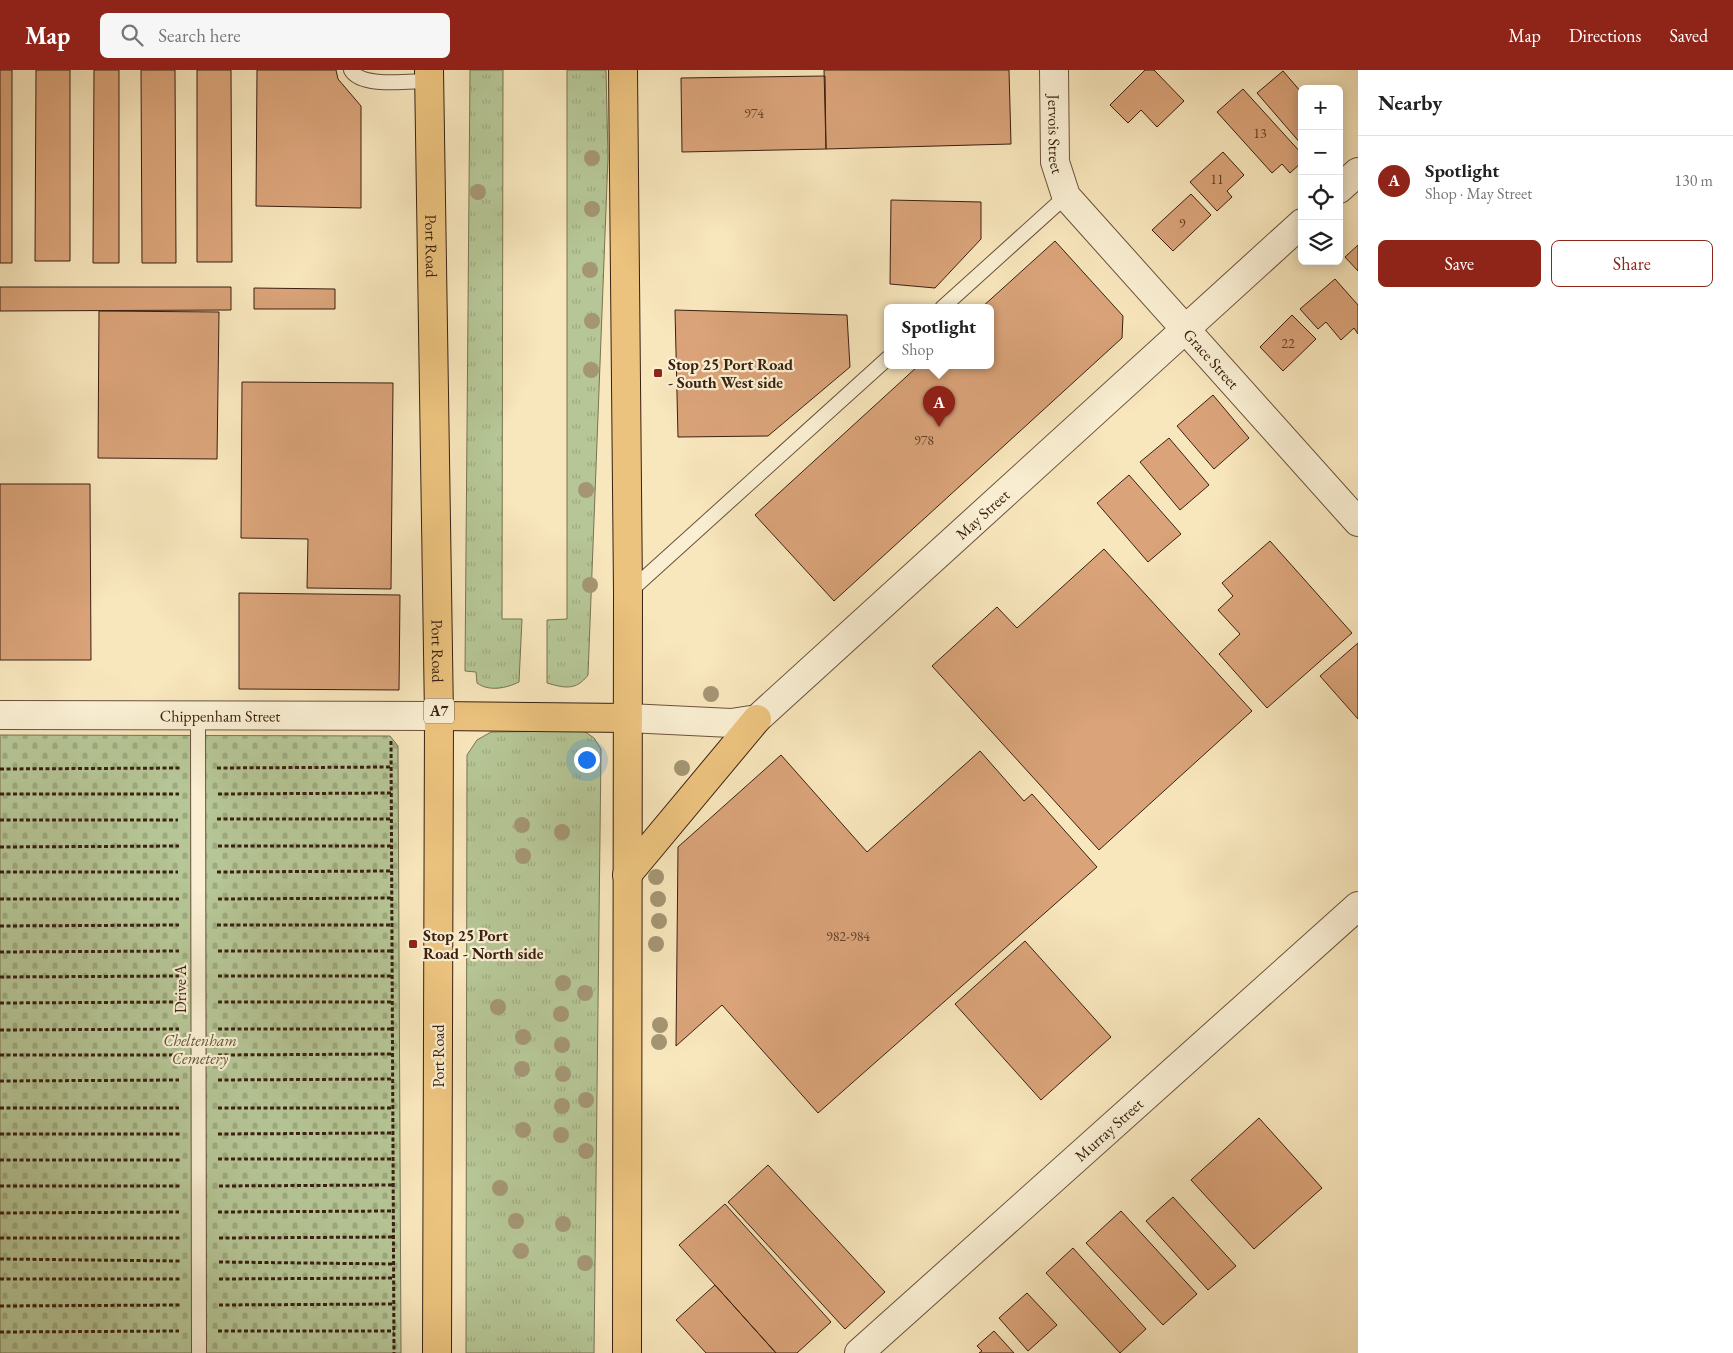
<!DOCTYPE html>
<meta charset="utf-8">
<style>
:root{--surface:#fff;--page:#f6f6f6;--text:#222;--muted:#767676;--line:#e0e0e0;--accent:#8f2418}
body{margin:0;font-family:"EB Garamond",serif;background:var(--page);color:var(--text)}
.controls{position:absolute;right:15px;top:15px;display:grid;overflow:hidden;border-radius:8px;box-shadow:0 2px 12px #0003}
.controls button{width:45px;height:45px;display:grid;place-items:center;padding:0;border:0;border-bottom:1px solid var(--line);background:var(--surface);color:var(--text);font:25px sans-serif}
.you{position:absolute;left:586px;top:689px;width:18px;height:18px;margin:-12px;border:4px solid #fff;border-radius:50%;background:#1a73e8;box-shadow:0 0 0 8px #1a73e833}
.badge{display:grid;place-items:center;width:32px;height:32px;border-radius:50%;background:var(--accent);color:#fff;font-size:16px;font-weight:700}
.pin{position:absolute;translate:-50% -41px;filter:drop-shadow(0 1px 2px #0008)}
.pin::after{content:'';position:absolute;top:26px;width:18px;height:15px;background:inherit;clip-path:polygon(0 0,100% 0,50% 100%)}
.popup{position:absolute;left:884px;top:234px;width:110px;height:65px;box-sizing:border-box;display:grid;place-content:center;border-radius:8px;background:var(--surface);filter:drop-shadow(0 1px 4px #0005);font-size:16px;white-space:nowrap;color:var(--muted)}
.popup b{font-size:19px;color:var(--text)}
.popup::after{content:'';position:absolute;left:50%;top:100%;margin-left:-10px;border:10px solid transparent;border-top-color:var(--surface)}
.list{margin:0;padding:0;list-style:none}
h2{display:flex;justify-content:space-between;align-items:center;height:65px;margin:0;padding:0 20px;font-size:21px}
h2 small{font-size:16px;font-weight:400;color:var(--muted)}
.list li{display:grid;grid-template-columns:32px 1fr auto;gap:15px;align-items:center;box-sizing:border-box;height:90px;padding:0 20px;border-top:1px solid var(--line)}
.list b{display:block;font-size:19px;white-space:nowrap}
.list p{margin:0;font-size:16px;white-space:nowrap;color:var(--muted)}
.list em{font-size:16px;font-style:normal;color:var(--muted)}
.actions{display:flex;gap:10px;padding:15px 20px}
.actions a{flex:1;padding:11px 0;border:1px solid var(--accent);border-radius:8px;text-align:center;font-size:18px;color:var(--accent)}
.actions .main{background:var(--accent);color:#fff}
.icon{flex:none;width:28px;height:28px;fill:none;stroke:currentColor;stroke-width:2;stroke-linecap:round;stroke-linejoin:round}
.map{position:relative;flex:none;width:1358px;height:1283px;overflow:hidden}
header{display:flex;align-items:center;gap:30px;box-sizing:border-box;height:70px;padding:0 25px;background:var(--accent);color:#fff}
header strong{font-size:24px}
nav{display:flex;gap:28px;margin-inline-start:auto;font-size:18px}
.search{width:350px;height:45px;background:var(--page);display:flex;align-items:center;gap:12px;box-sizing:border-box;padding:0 18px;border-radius:8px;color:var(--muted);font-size:19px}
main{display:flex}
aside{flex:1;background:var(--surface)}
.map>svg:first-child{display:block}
.grass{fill:url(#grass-tufts);stroke:#787353}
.cemetery{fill:url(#cemetery-stones);stroke:#787353}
.building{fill:#daa379;stroke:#3a2010}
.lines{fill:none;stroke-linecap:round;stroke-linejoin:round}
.service-casing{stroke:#6a523b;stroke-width:16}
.minor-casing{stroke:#6a523b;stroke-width:30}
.trunk-casing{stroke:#3a2010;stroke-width:30}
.path{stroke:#3a2010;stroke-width:3;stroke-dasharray:4 2.5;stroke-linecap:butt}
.service{stroke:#faefd3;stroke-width:14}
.minor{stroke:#faefd3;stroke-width:28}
.trunk{stroke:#ecc37e;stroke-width:28}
.tree{fill:#a49573}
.poi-dot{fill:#8f2418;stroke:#faefd3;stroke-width:2}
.labels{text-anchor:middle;stroke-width:4.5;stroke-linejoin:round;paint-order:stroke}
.number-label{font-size:14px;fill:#62412a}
.shield{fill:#faefd3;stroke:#745e4a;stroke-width:1}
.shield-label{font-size:15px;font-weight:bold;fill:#3a2010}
.street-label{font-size:16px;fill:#3a2010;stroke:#faefd3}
.poi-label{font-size:16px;font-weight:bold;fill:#3a2010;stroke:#faefd3;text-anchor:start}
.park-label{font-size:16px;font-style:italic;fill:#5f5238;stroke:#faefd3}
</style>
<header>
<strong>Map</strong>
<div class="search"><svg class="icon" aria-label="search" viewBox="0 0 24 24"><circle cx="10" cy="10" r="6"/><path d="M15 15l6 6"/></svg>Search here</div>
<nav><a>Map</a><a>Directions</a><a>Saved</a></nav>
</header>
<main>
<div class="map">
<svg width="1358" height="1283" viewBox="0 0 1358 1283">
<defs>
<pattern id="grass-tufts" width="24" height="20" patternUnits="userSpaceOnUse" patternTransform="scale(1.25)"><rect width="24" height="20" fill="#b6c696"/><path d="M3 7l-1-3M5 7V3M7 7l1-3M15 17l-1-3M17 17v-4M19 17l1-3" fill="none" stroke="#9daa80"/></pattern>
<pattern id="cemetery-stones" width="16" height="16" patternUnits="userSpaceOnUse" patternTransform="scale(1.25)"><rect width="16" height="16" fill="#b6c696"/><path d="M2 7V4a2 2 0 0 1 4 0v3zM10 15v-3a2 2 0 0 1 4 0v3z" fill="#9daa80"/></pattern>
</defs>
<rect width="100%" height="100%" fill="#f8e6bc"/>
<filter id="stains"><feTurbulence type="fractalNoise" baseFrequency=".004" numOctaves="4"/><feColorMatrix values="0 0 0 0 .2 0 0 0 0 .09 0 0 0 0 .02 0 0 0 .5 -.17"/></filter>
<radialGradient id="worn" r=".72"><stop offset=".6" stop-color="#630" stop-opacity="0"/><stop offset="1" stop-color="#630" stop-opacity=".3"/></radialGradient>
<path class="grass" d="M470,0H503L502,549H522L519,612C507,618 489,622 477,613L476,602L465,601Z
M567,0H606L608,87L588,605C576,621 564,618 547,613V550L567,549Z
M584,661L594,668L601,679L594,1283H466L467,685L477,670L491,662Z"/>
<path class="cemetery" d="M0,665L390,666L398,676L401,1283H0Z"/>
<path class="building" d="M0,0H12V193H0Z
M36,0H70V191H35Z
M94,0H119V193H93Z
M141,0H175L176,193H142Z
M197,0H231L232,192H197Z
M257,0H336L338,9L361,36V138L256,136Z
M824,0H1009L1011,74L826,79Z
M1145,0H1154L1184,31L1157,57L1141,40L1128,53L1110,35Z
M1283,1L1302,23V75L1257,23Z
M825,6L826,79L682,82L681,8Z
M1243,19L1302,84V92L1290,103L1282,94L1272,103L1217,42Z
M1223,82L1244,105L1227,121L1232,127L1217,141L1190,112Z
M1191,124L1211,145L1173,181L1152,160Z
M891,130L981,132V169L935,218L890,214Z
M1055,171L1123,246L1122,268L834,531L755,445L918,296H990V238H981Z
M1358,175V201L1345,187Z
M1335,209L1358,235V264L1354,258L1341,270L1326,252L1318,259L1300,239Z
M0,217H231V240L0,241Z
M254,218L335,219V239H254Z
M675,240L847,245L850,297L768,366L678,367Z
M99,241L219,242L217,389L98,388Z
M1292,245L1316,269L1283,301L1260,277Z
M242,312L393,313L391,519L307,518L308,469L241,468Z
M1213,325L1249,368L1214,399L1177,356Z
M1169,368L1209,415L1180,440L1140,392Z
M1129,405L1181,464L1148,492L1097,433Z
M0,414H90L91,590H0Z
M1270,471L1352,563L1267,638L1219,584L1240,564L1218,540L1233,526L1222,513Z
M1104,479L1252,641L1099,780L932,596L997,537L1017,558Z
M239,523L400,525L399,620L239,619Z
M1358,573V649L1320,606Z
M980,681L1024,731L1032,724L1097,797L818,1043L722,935L676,976L678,777L781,685L867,782Z
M1025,871L1111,967L1041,1030L955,934Z
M1259,1048L1322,1118L1254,1179L1191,1110Z
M768,1095L885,1222L845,1259L728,1132Z
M1173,1127L1236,1196L1208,1220L1146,1151Z
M725,1134L831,1252L797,1283H776L679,1175Z
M1121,1141L1197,1224L1163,1255L1086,1173Z
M1073,1178L1146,1259L1120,1283L1046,1203Z
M715,1215L776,1283H706L676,1250Z
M1027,1223L1057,1255L1028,1281L999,1248Z
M994,1261L1014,1283H979L982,1281L977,1276Z"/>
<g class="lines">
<defs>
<path id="service" d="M351,0C361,18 409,11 429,11
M942,238L1066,126
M629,522L888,288
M198,646L199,1283"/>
<g id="minor">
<path id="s1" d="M1054,0L1055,92L1066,126L1358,452"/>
<path d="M1339,119L1358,102"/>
<path id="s2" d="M0,645L439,646"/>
<path id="s3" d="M628,648L731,653L757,649L1302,153"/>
<path id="s4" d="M859,1283L1358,836"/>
</g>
<g id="trunk">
<path id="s5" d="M429,0L439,646L437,1283"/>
<path d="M623,0L628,522L627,1283"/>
<path d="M439,646L628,648"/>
<path d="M627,805L757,649"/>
</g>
</defs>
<use href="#service" class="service-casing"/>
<use href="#minor" class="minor-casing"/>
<use href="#trunk" class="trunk-casing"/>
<path class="path" d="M391,671L394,1283
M217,698L391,697
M0,699L180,698
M0,724H179
M218,724L391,723
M217,749H391
M0,750H178
M218,776H391
M0,777L179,776
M0,802H178
M217,802L391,801
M0,829H179
M218,829L391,828
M217,855H392
M0,856L179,855
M218,881H392
M0,882L179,881
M218,906H392
M0,907L179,906
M218,932H392
M0,933L179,932
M218,959H392
M0,960L179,959
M0,985H179
M218,985L392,984
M218,1010L392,1009
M0,1011L179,1010
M0,1038H179
M218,1038H393
M0,1064H180
M218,1064L393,1063
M218,1089H393
M0,1090H180
M0,1116H180
M219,1116L393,1115
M218,1142L393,1141
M0,1143L179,1142
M0,1168H180
M219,1168L393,1167
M0,1189L180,1191
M219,1192L393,1194
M0,1209H180
M219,1209L393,1208
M219,1235L393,1234
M0,1236L180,1235
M218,1261H394
M0,1262L179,1261"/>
<use href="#service" class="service"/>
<use href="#minor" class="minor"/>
<use href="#trunk" class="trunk"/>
</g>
<g class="tree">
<circle cx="592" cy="88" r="8"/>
<circle cx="478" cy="122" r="8"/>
<circle cx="592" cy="139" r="8"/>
<circle cx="590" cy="200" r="8"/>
<circle cx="592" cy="251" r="8"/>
<circle cx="591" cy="300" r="8"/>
<circle cx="586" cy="420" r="8"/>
<circle cx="590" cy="515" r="8"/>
<circle cx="711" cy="624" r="8"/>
<circle cx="682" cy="698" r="8"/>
<circle cx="522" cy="755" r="8"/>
<circle cx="562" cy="762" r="8"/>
<circle cx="523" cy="786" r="8"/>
<circle cx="656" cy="807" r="8"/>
<circle cx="658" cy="829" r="8"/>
<circle cx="659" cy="851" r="8"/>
<circle cx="656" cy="874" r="8"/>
<circle cx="563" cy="913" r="8"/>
<circle cx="585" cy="923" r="8"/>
<circle cx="498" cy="937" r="8"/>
<circle cx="561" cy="944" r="8"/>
<circle cx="660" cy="955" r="8"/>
<circle cx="523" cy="967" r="8"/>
<circle cx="659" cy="972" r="8"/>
<circle cx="562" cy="975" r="8"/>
<circle cx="522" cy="999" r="8"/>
<circle cx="563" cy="1004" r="8"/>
<circle cx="586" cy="1030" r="8"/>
<circle cx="562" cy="1036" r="8"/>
<circle cx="523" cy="1060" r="8"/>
<circle cx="561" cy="1065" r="8"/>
<circle cx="586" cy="1081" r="8"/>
<circle cx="500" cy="1118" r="8"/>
<circle cx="516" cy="1151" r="8"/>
<circle cx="563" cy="1154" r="8"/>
<circle cx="521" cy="1181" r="8"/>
<circle cx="585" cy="1193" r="8"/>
</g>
<g class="poi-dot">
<rect x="653" y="298" width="10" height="10" rx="2.5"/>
<rect x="408" y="869" width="10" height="10" rx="2.5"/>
</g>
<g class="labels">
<g class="number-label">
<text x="754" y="48">974</text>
<text x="1260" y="68">13</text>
<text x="1217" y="114">11</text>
<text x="1182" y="158">9</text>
<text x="1288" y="278">22</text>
<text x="924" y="375">978</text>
<text x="848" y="871">982-984</text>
</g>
<rect class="shield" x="424" y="628.5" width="30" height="25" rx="4"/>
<g class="shield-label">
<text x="439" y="646">A7</text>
</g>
<g class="street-label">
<text dy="6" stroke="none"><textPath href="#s1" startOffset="64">Jervois Street</textPath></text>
<text dy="6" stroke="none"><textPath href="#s5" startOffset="176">Port Road</textPath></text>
<text dy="6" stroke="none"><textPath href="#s1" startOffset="346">Grace Street</textPath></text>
<text dy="6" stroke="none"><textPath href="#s3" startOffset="434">May Street</textPath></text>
<text dy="6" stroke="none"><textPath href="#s5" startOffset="581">Port Road</textPath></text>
<text dy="6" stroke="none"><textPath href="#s2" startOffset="220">Chippenham Street</textPath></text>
<text transform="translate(180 919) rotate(-90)" y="6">Drive A</text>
<text transform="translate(438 986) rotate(-90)" y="6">Port Road</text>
<text dy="6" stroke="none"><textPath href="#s4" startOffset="335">Murray Street</textPath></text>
</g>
<g class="poi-label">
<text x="668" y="300">Stop 25 Port Road<tspan x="668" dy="18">- South West side</tspan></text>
<text x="423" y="871">Stop 25 Port<tspan x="423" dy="18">Road - North side</tspan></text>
</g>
<g class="park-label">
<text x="200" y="976">Cheltenham<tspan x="200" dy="18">Cemetery</tspan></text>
</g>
</g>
<rect width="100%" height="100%" filter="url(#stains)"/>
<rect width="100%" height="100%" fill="url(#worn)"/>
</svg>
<div class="controls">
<button>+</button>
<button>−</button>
<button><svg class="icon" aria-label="locate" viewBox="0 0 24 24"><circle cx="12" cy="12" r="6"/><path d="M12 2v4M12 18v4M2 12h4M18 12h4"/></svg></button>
<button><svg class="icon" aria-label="layers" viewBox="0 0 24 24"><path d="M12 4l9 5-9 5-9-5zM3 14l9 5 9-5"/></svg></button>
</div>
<div class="you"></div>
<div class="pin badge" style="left:939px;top:357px">A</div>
<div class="popup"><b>Spotlight</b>Shop</div>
</div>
<aside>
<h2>Nearby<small></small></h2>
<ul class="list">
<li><span class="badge">A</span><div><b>Spotlight</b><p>Shop · May Street</p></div><em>130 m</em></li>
</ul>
<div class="actions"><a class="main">Save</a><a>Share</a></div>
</aside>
</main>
